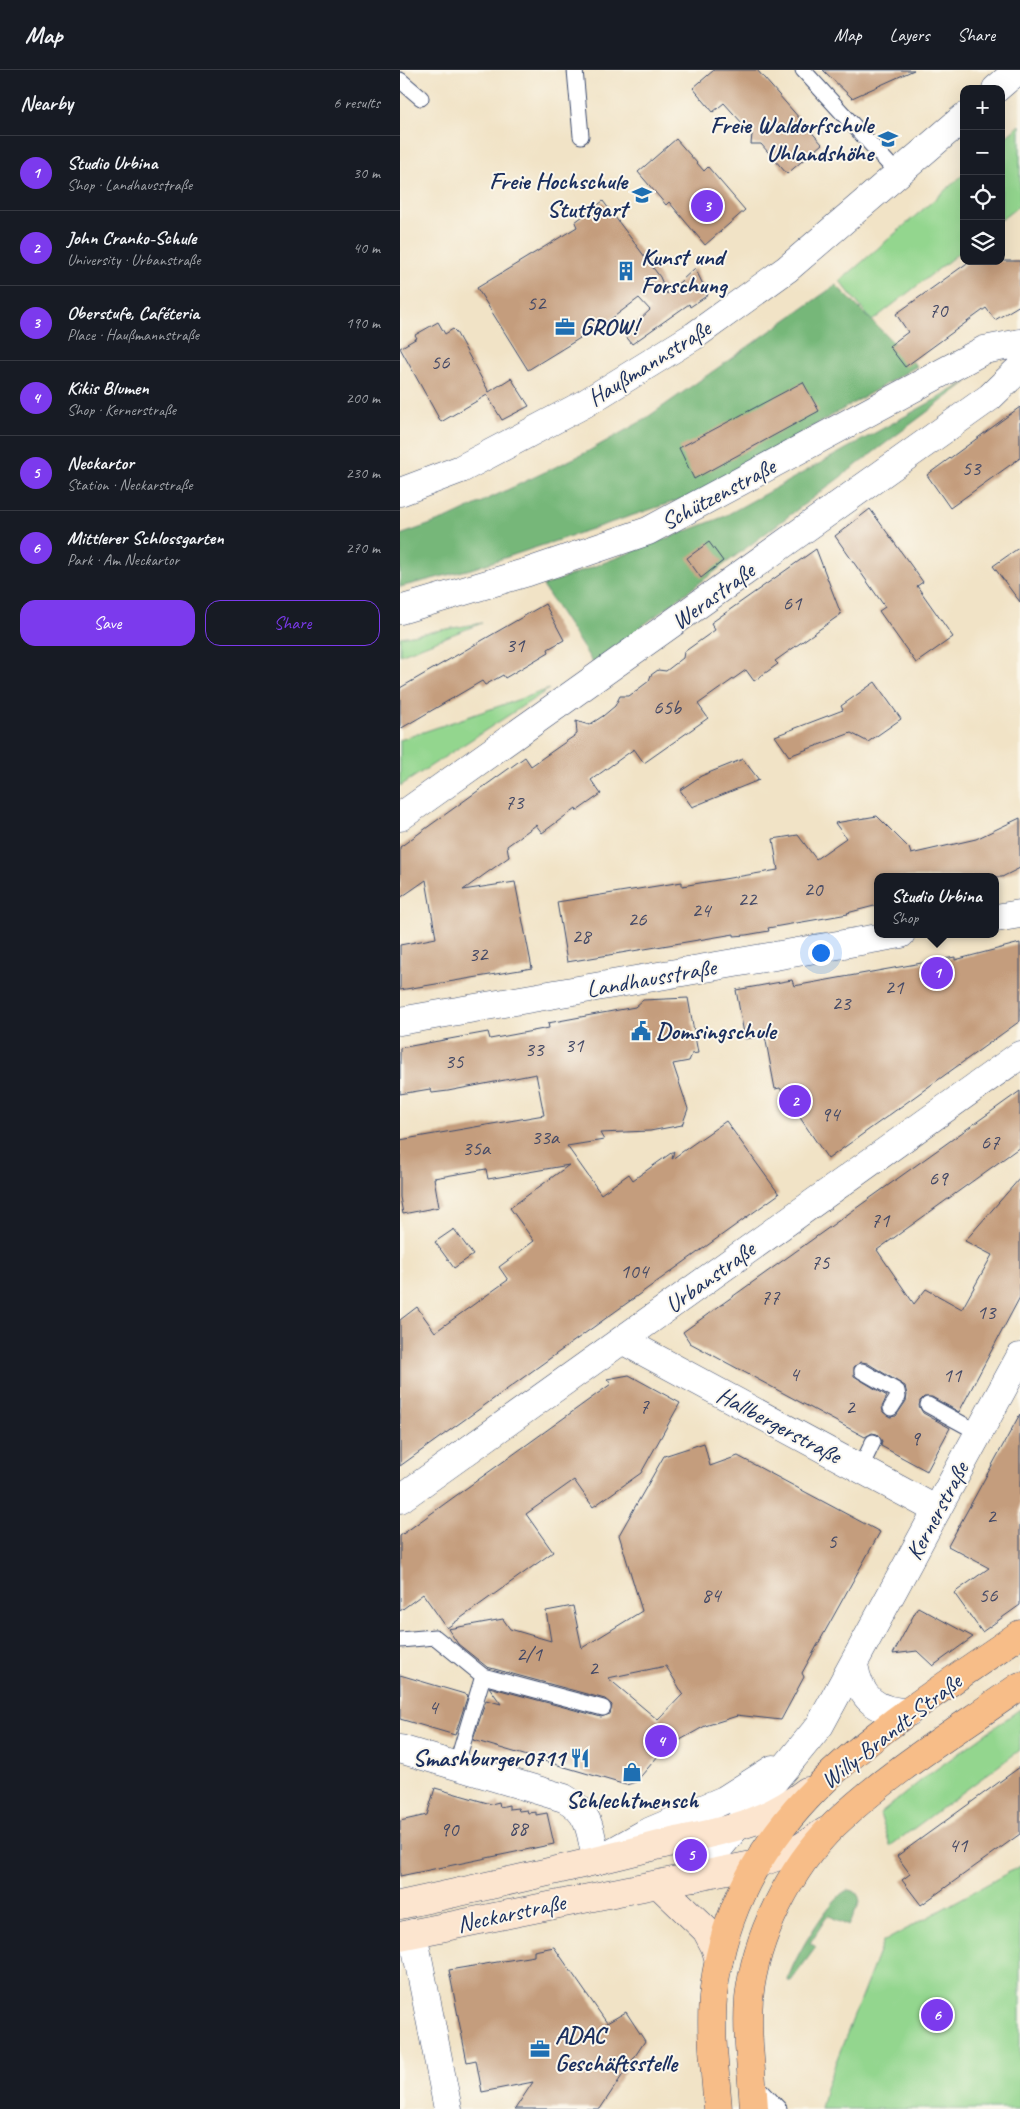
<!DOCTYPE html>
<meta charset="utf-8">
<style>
:root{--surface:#171b24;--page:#242831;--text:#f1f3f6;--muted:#9ea1a6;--line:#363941;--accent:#7c3aed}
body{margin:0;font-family:Caveat,sans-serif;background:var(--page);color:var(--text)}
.controls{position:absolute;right:15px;top:15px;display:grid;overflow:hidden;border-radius:10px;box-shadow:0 5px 20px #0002}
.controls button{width:45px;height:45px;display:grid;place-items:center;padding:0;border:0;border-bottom:1px solid var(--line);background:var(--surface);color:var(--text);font:25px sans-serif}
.you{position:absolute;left:420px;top:882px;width:18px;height:18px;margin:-12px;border:4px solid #fff;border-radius:50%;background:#1a73e8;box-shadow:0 0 0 8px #1a73e833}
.badge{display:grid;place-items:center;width:32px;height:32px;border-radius:50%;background:var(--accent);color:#fff;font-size:16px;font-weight:700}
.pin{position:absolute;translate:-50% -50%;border:2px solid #fff;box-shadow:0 1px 5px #0006}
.popup{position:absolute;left:474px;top:803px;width:125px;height:65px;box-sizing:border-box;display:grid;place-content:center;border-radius:10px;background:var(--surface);filter:drop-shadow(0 1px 4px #0005);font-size:16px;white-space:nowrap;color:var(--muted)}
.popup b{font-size:19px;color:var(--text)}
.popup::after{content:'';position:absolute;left:50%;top:100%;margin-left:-10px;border:10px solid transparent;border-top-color:var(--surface)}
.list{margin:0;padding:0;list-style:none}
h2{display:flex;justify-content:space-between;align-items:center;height:65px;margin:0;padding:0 20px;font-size:21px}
h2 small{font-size:16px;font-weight:400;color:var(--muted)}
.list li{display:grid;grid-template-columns:32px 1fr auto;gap:15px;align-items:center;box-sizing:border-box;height:75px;padding:0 20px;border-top:1px solid var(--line)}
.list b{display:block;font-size:19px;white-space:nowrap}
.list p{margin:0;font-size:16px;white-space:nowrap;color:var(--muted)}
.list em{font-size:16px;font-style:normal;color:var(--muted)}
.actions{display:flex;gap:10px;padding:15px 20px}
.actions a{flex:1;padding:11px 0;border:1px solid var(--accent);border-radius:15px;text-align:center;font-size:18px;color:var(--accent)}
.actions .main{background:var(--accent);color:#fff}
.icon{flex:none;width:28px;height:28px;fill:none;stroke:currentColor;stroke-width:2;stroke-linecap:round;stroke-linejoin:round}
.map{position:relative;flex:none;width:620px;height:2039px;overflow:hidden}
header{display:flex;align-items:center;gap:30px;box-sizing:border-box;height:70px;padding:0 25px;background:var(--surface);border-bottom:1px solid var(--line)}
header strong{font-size:24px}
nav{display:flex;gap:28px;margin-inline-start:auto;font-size:18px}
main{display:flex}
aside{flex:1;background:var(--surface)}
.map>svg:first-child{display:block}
.green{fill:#93d68e;stroke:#578276}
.forest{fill:#76b779;stroke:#48736c}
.building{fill:#c49d7d;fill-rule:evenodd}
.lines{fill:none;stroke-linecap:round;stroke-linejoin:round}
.service-casing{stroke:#3b4a6e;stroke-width:17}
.minor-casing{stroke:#3b4a6e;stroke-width:29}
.tertiary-casing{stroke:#3b4a6e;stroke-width:29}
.secondary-casing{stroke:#3b4a6e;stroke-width:29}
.primary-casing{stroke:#3b4a6e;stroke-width:29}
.service{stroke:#fff;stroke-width:15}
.minor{stroke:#fff;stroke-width:28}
.tertiary{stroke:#fff;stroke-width:28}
.secondary{stroke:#fce5cf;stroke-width:28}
.primary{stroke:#f7bd88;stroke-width:28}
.labels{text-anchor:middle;stroke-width:4;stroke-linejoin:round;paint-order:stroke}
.number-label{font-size:21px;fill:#454a66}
.poi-label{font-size:24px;font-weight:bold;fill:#1b2f5e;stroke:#fbf7ec;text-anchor:start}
.street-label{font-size:24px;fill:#1b2f5e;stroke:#fbf7ec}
</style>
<header>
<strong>Map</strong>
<nav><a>Map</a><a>Layers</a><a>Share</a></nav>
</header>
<main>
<aside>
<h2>Nearby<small>6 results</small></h2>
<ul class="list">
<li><span class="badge">1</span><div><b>Studio Urbina</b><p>Shop · Landhausstraße</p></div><em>30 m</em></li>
<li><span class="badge">2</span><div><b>John Cranko-Schule</b><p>University · Urbanstraße</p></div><em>40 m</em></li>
<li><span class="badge">3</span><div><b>Oberstufe, Caféteria</b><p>Place · Haußmannstraße</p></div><em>190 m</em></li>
<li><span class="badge">4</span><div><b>Kikis Blumen</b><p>Shop · Kernerstraße</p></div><em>200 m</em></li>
<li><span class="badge">5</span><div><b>Neckartor</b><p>Station · Neckarstraße</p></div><em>230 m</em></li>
<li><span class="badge">6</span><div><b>Mittlerer Schlossgarten</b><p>Park · Am Neckartor</p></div><em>270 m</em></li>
</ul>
<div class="actions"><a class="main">Save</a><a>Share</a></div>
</aside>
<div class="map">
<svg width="620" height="2039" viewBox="0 0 620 2039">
<rect width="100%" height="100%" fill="#fbf7ec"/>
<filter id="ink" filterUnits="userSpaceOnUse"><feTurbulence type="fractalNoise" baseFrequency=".02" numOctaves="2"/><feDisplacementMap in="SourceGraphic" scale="10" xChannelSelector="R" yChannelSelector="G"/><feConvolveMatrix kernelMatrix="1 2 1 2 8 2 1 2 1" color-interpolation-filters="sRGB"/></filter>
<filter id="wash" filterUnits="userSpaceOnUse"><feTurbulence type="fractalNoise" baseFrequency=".0096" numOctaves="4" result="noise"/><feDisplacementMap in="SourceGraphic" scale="20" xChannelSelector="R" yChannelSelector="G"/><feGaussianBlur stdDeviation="1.12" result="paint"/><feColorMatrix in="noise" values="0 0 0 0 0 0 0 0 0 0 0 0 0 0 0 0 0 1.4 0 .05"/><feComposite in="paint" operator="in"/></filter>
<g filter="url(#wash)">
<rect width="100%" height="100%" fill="#f1e3c6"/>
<path class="green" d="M620,55V135L601,150V71Z
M564,104V179L472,251L440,211Z
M82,553L0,585V567Z
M149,619L0,716V670Z
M620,1639V1680L490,1776L480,1744L524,1708Z
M620,1796V2039H421L426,2017L483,1872Z"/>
<path class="forest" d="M436,215L517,296L297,424L71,499L0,517V465L48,448L185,383L242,351Z
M567,312L193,593L143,516L323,447Z
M448,1820C456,1820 459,1825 460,1832L448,1856L428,1845L410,1873L416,1877L391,1911H388C389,1895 432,1824 448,1820Z"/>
<g id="blocks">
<path class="building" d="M314,0H357L422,74L387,104L361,74H351L352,64L324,33L313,42L293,18Z
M423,0H514L452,28Z
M276,69L304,101L308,97L345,140L305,175L269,132L266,135L238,102Z
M203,131L260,207L267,224L295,198L308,225L290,237L289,234L232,274L224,264L250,240L239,228L211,249L128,300L77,218L177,157L175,152Z
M570,191H620V235L595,250L586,238L505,297L489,276L508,262L496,244Z
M38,252L45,264L53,259L56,262L89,322L111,308L129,336L102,350L87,325L41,352L0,278L17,268L15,265Z
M403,312L419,341L294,409L279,378Z
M620,337V388L550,438L527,405Z
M470,439L523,512L517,516L553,567L516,593L479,541L485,537L435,466Z
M309,472L323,491L301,508L287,488Z
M620,477V532L593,496Z
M416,479L441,544L375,591L378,594L354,611L346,600L298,634L308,648L244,693L234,679L191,710L201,724L177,741L176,738L142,763L136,755L107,776L109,787L63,820L115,812L132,898L0,920V875L36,868L26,810L0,828V777L125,687L131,696L177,664L176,651L189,655L203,646L215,636L220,626H229L249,611L251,605L258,600L266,601L283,588L284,582L315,560L311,553Z
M145,534L164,570L148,579L149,582L105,608L103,605L85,615L82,611L0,659V618Z
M475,612L501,649L468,672L451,663L389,686L375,666L443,640L441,636Z
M343,689L359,710L292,737L280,720L301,706Z
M477,746L509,778L511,784L576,769L620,748V798L602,807H478V835L447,843L448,844L368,858L369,861L346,865L334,866V864L167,892L157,832L282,812V816L378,800L373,769L398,765L416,789L446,768L435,753Z
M620,873V951L428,1089L380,1018L375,1019L365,966L345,969L336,920L392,910L394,916L555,887V890Z
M288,928L298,983L292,984L289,991L273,994L288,1039L282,1055L250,1061L200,1063L204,1070L167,1076L201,1124L229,1104L233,1110L274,1081L272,1089L326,1051L379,1124L0,1396V1250L17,1237L35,1262L108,1210L99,1197L134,1171L110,1138L169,1095L88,1109L86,1099L34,1108L39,1137L3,1144L0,1127V1070L144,1045L136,1004L48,1021L32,1023L30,1019L0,1024V978L88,962L90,969L149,958L148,953L235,937L243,930Z
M620,1021V1077L477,1180L514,1234L526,1219L562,1239L592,1185L565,1171L620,1108V1227L559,1342L532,1327H524L520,1331L519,1336L523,1343L550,1358L527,1401L481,1376L482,1371L477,1364L472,1363L465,1367L290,1273L283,1262ZM461,1292L467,1293L505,1316L507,1325L506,1331L496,1346L490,1347L483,1342L482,1337L487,1326L454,1306V1297Z
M54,1159L73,1185L54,1198L35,1172Z
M229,1305L280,1333L241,1403L193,1437L174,1410L126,1444L153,1482L47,1558L23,1524L0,1541V1466L211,1314L207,1309Z
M620,1344V1535L582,1562L554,1523L589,1498L548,1476Z
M304,1373L310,1396L338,1386L480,1462L402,1603L404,1607L381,1650L336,1645L337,1646L305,1656L264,1679L236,1712L226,1715L73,1670L86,1630L101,1634L89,1617L201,1647L210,1644L212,1635L205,1629L87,1597L58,1574L48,1559L103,1549L110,1559L151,1571L146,1541L173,1536L182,1578L242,1541L219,1465L264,1386ZM266,1596L283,1624L258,1650L208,1608Z
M518,1537L573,1567L533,1596L517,1581L493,1584Z
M0,1605L68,1625L55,1665L0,1649Z
M620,1697V1764L521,1835L502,1810L510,1804L497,1786Z
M35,1718L91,1734L99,1732L100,1737L109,1735V1739L118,1738L119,1741L127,1740L128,1743L136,1742V1745L147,1743L154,1774L0,1806V1751L27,1745Z
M154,1877L207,1953L226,1942L245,1971L200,2039H115L133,2012L82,2022L76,1990L67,1992L49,1900L134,1886V1881Z"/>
</g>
</g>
<g filter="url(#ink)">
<use href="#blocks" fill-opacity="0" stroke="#3b4a6e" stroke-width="1"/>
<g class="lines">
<defs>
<path id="service" d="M175,0L181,66
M403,0L498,104
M0,10L21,28
M462,1301L497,1321L498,1327L491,1338
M528,1335L579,1363
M460,1399L473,1372
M0,1570L35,1567L83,1606L56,1696
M83,1606L203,1638
M354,2013L379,2039"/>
<path id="minor" d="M596,19L618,0
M0,422L61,399L184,334L294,266L387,199L564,47
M0,540L128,502L248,461L584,280L620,273
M0,747L590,327L620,298
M222,1270L537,1440
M0,1429L620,985
M454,1595C460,1628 475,1642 509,1642
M0,1679L164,1728C191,1742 191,1764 196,1791L246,1763L324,1730L373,1699
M295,1807L420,1655L620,1287
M13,1863L48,2039"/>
<path id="tertiary" d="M596,848L620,844
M0,951L501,864"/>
<path id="secondary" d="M258,1814L306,1860L315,1877L319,1891
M0,1835C83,1817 166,1799 248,1778C307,1762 356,1761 407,1721
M0,1866L357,1794L398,1779L426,1761"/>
<path id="primary" d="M318,2039C315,1999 309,1958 314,1918C338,1739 486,1658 620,1564
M354,2039C352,2002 346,1966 349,1929C355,1867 390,1798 434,1755C489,1702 558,1660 620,1616"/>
</defs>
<use href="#service" class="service-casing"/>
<use href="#minor" class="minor-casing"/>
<use href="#tertiary" class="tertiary-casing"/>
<use href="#secondary" class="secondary-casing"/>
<use href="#primary" class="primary-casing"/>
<use href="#service" class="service"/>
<use href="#minor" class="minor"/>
<use href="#tertiary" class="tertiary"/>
<use href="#secondary" class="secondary"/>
<use href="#primary" class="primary"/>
</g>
</g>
<defs>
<symbol id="school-bare" viewBox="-9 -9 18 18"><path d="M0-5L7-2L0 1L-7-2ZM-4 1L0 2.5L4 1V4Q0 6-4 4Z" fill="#1f6fb2" stroke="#fbf7ec" stroke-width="2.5" paint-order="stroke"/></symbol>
<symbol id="university-bare" viewBox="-9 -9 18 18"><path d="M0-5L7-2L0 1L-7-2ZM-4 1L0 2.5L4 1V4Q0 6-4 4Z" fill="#1f6fb2" stroke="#fbf7ec" stroke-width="2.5" paint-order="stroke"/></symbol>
<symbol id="building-bare" viewBox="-9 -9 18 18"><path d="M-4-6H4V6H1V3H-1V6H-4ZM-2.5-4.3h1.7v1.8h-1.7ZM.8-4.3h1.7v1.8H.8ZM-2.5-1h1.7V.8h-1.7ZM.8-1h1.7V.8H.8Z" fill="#1f6fb2" stroke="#fbf7ec" stroke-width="2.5" paint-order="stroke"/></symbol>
<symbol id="office-bare" viewBox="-9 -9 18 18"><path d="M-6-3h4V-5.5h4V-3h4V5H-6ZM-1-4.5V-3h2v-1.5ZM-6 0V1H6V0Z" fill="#1f6fb2" stroke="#fbf7ec" stroke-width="2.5" paint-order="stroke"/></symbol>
<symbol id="civic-bare" viewBox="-9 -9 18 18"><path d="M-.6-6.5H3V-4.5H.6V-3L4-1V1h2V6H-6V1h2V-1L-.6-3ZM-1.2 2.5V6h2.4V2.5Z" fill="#1f6fb2" stroke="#fbf7ec" stroke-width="2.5" paint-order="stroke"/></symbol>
<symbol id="restaurant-bare" viewBox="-9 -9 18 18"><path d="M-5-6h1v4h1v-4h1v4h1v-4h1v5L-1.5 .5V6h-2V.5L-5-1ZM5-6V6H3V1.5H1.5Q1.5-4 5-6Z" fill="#1f6fb2" stroke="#fbf7ec" stroke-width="2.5" paint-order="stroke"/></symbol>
<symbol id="shop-bare" viewBox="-9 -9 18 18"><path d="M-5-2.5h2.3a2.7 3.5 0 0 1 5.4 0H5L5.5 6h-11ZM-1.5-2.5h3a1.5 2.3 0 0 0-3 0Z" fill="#1f6fb2" stroke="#fbf7ec" stroke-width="2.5" paint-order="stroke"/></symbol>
</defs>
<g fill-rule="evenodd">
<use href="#school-bare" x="474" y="55" width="28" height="28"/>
<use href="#university-bare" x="228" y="111" width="28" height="28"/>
<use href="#building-bare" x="212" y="187" width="28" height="28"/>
<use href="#office-bare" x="151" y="243" width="28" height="28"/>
<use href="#civic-bare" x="227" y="947" width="28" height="28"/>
<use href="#restaurant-bare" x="166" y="1674" width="28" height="28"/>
<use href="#shop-bare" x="218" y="1688" width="28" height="28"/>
<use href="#office-bare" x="126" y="1965" width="28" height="28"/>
</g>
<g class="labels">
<g class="number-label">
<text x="136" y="240">52</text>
<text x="538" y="247">70</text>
<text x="40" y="299">56</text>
<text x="571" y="405">53</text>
<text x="392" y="540">61</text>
<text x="115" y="582">31</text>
<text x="267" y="644">65b</text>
<text x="114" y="739">73</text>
<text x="413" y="826">20</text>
<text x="347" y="836">22</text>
<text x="301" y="847">24</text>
<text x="237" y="856">26</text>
<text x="181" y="873">28</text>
<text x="78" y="891">32</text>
<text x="494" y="924">21</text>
<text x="441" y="940">23</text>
<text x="174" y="982">31</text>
<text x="134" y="986">33</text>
<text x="54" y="998">35</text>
<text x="430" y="1051">94</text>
<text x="145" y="1074">33a</text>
<text x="590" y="1079">67</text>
<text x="76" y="1085">35a</text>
<text x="538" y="1115">69</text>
<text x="480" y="1157">71</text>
<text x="420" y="1199">75</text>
<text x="234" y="1208">104</text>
<text x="370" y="1234">77</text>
<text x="586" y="1249">13</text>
<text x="394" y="1311">4</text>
<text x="552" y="1312">11</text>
<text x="244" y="1343">7</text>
<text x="450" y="1344">2</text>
<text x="515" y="1375">9</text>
<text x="591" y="1453">2</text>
<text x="432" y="1478">5</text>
<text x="311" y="1532">84</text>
<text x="588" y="1532">56</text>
<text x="129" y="1591">2/1</text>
<text x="193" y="1605">2</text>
<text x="33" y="1644">4</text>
<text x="118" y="1765">88</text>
<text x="49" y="1766">90</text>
<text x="558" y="1782">41</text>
</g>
<g class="poi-label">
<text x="473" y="63" text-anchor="end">Freie Waldorfschule<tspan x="473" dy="28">Uhlandshöhe</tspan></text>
<text x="227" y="119" text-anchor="end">Freie Hochschule<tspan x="227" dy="28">Stuttgart</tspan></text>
<text x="241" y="195">Kunst und<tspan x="241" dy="28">Forschung</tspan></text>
<text x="180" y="265">GROW!</text>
<text x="256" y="969">Domsingschule</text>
<text x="165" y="1696" text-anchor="end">Smashburger0711</text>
<text x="232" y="1738" text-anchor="middle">Schlechtmensch</text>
<text x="155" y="1973">ADAC<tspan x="155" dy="28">Geschäftsstelle</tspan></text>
</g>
<g class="street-label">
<text transform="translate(249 293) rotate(-32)" y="8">Haußmannstraße</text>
<text transform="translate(318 424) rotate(-28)" y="8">Schützenstraße</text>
<text transform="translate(313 526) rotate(-36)" y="8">Werastraße</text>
<text transform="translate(251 908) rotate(-10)" y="8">Landhausstraße</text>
<text transform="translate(310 1207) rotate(-36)" y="8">Urbanstraße</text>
<text transform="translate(379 1355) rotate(28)" y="8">Hallbergerstraße</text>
<text transform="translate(537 1441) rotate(-62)" y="8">Kernerstraße</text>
<text transform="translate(491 1661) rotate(-38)" y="8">Willy-Brandt-Straße</text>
<text transform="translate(111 1843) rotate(-12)" y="8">Neckarstraße</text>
</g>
</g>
</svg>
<div class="controls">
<button>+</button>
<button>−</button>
<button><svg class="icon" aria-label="locate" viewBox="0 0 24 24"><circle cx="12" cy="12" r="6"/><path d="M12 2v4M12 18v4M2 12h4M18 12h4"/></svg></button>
<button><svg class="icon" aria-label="layers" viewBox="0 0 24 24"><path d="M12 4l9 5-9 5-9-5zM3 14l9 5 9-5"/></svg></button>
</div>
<div class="you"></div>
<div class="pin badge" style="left:537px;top:903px">1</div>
<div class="popup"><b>Studio Urbina</b>Shop</div>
<div class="pin badge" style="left:395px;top:1031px">2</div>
<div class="pin badge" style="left:307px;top:136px">3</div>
<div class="pin badge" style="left:261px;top:1671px">4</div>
<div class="pin badge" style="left:291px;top:1785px">5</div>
<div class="pin badge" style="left:537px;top:1945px">6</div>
</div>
</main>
